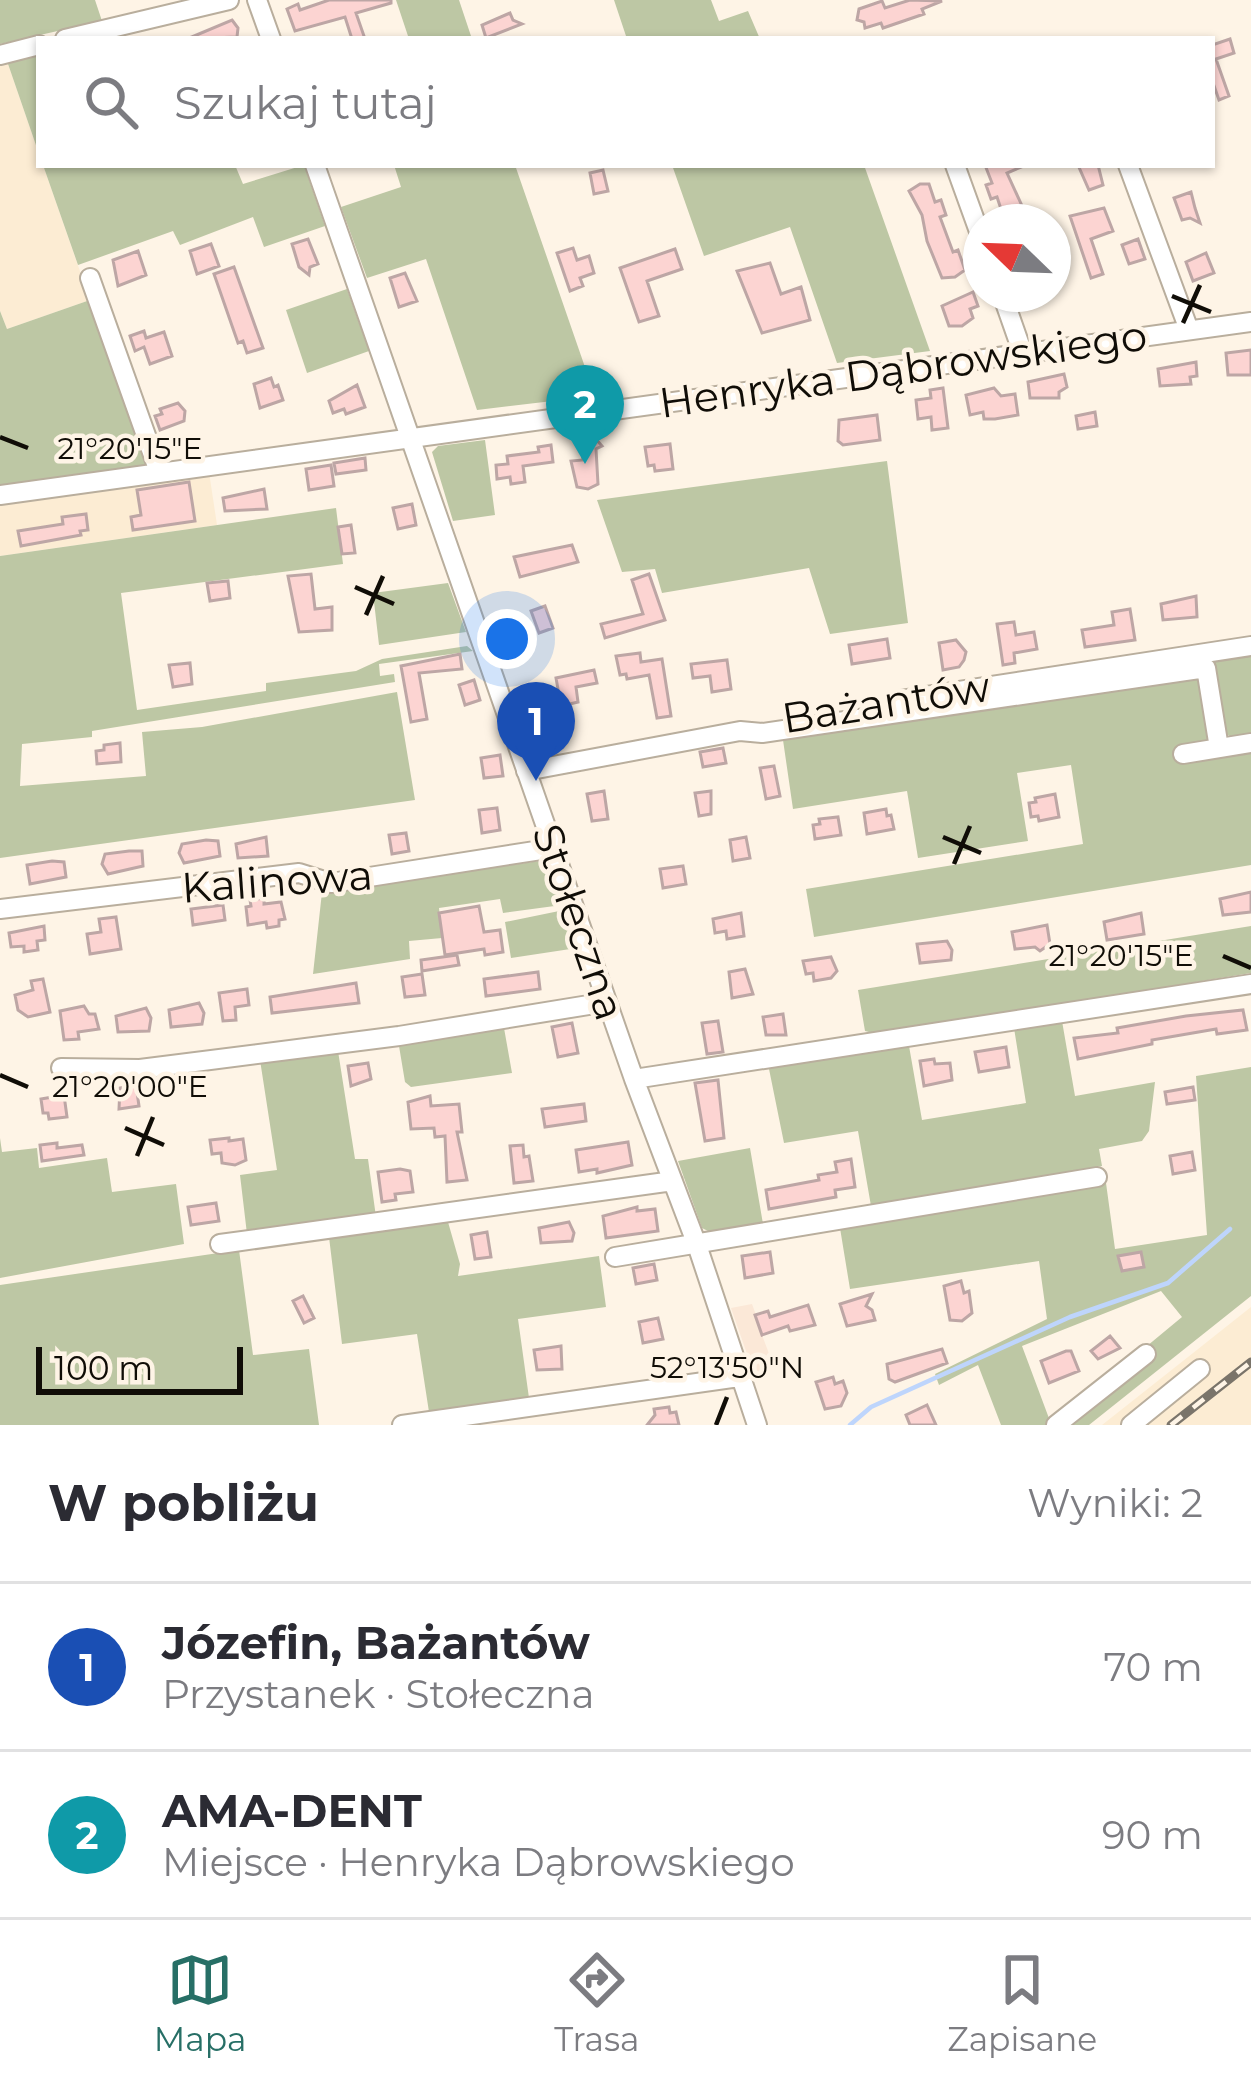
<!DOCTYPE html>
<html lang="pl">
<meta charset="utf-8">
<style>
:root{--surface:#fff;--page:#f2f2f3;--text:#2b2b33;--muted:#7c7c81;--line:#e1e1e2;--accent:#276f66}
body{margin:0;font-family:Montserrat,sans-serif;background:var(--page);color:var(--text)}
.compass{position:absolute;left:963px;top:204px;width:108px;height:108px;border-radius:50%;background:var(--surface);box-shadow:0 3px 9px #0004;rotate:293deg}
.scale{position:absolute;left:36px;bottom:30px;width:207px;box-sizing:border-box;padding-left:12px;border:6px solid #100d07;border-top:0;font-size:33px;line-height:42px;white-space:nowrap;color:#100d07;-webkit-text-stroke:9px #fef4e6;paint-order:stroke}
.you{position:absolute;left:507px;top:639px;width:42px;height:42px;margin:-30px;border:9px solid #fff;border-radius:50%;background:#1a73e8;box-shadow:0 0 0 18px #1a73e833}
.badge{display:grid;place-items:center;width:78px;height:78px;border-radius:50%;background:var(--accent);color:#fff;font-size:39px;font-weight:700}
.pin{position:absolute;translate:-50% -99px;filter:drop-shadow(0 3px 6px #0008)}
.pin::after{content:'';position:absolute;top:63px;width:42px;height:36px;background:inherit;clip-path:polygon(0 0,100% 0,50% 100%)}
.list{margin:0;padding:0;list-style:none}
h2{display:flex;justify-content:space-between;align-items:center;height:156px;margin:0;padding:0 48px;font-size:51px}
h2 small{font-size:39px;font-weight:400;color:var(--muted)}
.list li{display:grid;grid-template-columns:78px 1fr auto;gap:36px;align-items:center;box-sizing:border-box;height:168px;padding:0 48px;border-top:3px solid var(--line)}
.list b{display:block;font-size:45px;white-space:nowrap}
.list p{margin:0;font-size:39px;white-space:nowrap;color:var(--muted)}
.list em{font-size:39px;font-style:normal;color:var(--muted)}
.icon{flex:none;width:66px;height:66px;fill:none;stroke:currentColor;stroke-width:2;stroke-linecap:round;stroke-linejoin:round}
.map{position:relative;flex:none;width:1251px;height:1425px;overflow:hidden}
.search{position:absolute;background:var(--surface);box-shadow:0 3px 9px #0004;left:36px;right:36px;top:36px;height:132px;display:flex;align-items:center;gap:30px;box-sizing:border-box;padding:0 42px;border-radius:0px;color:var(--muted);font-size:45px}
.sheet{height:492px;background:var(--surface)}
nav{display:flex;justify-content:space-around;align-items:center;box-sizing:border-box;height:168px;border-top:3px solid var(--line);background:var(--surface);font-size:33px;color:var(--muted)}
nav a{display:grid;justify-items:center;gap:6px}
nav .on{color:var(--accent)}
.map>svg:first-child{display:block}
.commercial{fill:#fbe8d7}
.built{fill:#fcecd3}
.green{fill:#bdc7a4}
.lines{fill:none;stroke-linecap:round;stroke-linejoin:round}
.stream{stroke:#bed5fc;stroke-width:4.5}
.building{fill:#fcd4d2;stroke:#bda6a5;stroke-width:3}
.minor-casing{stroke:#b9ae9d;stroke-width:22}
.minor{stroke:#fff;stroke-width:18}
.rail-casing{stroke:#7a746a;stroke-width:9}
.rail{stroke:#fef4e6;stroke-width:4.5;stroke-dasharray:14;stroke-linecap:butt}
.ticks{fill:none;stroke:#100d07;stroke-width:4.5}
.labels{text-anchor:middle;stroke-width:9;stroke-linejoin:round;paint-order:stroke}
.street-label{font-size:42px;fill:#100d07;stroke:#fef4e6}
.ticks-label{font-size:30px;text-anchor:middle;fill:#100d07;stroke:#fef4e6;stroke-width:9;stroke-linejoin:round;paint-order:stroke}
</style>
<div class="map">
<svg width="1251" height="1425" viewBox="0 0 1251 1425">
<rect width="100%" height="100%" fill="#fef4e6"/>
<path class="commercial" d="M752,1304L756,1315L768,1311L775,1330L762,1335L774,1367L754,1374L731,1308Z"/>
<path class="built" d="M7,61L39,154V165H43L90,300L7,329L0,311V63Z
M209,472L217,525L0,556V502Z
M1251,1307V1425H1102L1188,1357Z"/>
<path class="green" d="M0,0H95L102,21L0,44Z
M396,0H459L472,39H409Z
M614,0H711L719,21L748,11L760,39H627Z
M39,54V154L7,61Z
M43,165H235L243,184L304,165L325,226L264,247L253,217L180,245L173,231L78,265Z
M394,165H515L595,396L477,410L426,259L367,278L341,207L401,187Z
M672,165H864L930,351L837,363L790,227L704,256Z
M347,289L369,351L307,373L286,310Z
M90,300L148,465L0,485V311L7,329Z
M485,440L495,515L453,521L432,452L438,446Z
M887,461L908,623L830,634L809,568L662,593L655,569L622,572L597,500Z
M336,508L343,564L121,593L137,710L266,691V683L356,671L382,659L467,646L473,651L379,664L380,676L394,674L395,682L92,731V737L22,744L20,786L146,776L142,732L202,727L397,692L415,800L0,858V556Z
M448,583L466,632L379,645L373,593Z
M1251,652V736L1235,739L1224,733L1213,657Z
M1200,675L1213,743L1177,748L1178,762L1251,750V865L814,937L806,889L1083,844L1071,765L1017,773L1028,841L918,858L907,791L793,809L783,740Z
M546,860L562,905L503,913L500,899L439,908L442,938L409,941L410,959L313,974L322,892Z
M564,910L577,948L511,958L505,922Z
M1251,926V973L877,1034L865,1031L858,990Z
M1062,1021L1075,1096L1155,1082L1149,1131L1142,1141L1099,1149L1102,1166L871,1206L858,1131L784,1143L768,1064L852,1050L865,1053L909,1046L922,1120L1026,1103L1014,1028Z
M504,1028L512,1073L411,1087L405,1082L399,1046L404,1041Z
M338,1051L355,1159H368L376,1217L247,1234L240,1175L277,1170L260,1060Z
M1251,1067V1296L1089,1425H1066L1147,1346L1182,1317L1161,1291L1022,1346L1050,1421L1046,1425H1001L978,1365L939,1385L935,1374L1047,1319L1039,1261L850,1289L840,1228L1106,1183L1115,1249L1207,1235L1196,1076Z
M0,1138L2,1152L37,1148L39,1168L107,1158L112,1192L176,1184L184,1244L0,1278Z
M750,1148L763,1224L710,1232L702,1228L678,1161Z
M448,1222L460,1264L458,1276L599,1256L606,1307L518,1319L529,1398L429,1412L417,1334L342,1344L329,1237Z
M239,1250L253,1355L309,1349L319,1425H0V1285Z"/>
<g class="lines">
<path class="stream" d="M850,1425L871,1407L1070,1317L1168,1283L1230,1229"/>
</g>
<path class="building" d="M329,0H391V3L356,13L365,39H352L345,17L295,31L287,9L298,4L300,10Z
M910,0L942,1L922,9L924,14L883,28L881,23L865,28L864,22L857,20L859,9L882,1L885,8Z
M510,13L513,20L522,24L486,38L482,25Z
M232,20L238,28L237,37L187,39Z
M1230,39L1234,53L1216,59L1229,96L1219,100L1212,80V45Z
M985,165H1026L1007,173L1023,208L1012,216L1003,215L997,197L991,199L986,185L992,183Z
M1078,165H1098L1103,185L1089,190Z
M603,170L608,191L594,194L590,173Z
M920,184H929L935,202L941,200L946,215L940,217L953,252L958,250L965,270L955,277L942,278L927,241L922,215L909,191Z
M1191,192L1195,208L1200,223L1190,218L1182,220L1174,198Z
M1104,208L1113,231L1091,239L1103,274L1091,278L1070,216Z
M308,239L318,264L310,267L309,275L299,267L292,244Z
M1138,239L1145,259L1129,264L1122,245Z
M211,244L219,266L197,274L190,251Z
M573,248L577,260L589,256L594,273L580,278L583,286L570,291L557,253Z
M675,249L682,269L647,281L659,316L639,322L620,268Z
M138,251L146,275L118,286L113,260Z
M1206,253L1214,273L1193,281L1186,262Z
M770,263L781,294L801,287L810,320L762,333L737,271Z
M234,267L263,348L247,353L243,341L238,343L214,274Z
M405,273L417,301L399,307L390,278Z
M973,292L978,306L970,309L973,318L962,326H949L942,306Z
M144,331L146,338L164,332L172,356L150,364L144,347L135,351L130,336Z
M1251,350V375H1228L1226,353Z
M1196,362L1197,376L1190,377L1191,384L1160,386L1158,369Z
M1064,374L1067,387L1059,392V398H1030L1028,382Z
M271,378L274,387L278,385L283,400L260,408L254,384Z
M357,385L365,407L346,414L344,409L333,413L329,401Z
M943,388L948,428L932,430L931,417L918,419L916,400L931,398L930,390Z
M994,388L1001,396L1015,394L1018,415L995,419H984L983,412L970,415L966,395Z
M178,403L185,411L184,421L160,430L155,416L162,414L160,409Z
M1095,412L1097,426L1078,429L1076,416Z
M877,415L880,440L843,445L838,441L839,420Z
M588,430L602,446L596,449L598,484L588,489L577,487L571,461L583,460L581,442Z
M670,444L673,469L655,471L654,465L648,466L645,447Z
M551,445L553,462L523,466L525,482L511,484L510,477L497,479L496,465L508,464L507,456L539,452L538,447Z
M365,458L366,470L336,474L334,463Z
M331,465L334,486L309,490L306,469Z
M189,482L195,521L133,530L131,517L141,515L137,490Z
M264,489L267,509L225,511L223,498Z
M412,504L416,525L398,529L393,508Z
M86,514L88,530L80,531L81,535L21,546L18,531L63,524L62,517Z
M351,525L355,553L342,554L338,527Z
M572,545L578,562L520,577L514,557Z
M311,574L315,609L332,607V630L299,632L288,576Z
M649,574L665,620L605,638L601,624L643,614L632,580Z
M228,581L230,598L210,601L207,583Z
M1196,596L1197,617L1163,620L1161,604Z
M545,606L553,628L539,633L531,611Z
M1130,609L1135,640L1085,647L1082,630L1114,625L1112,612Z
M1014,622L1016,635L1034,632L1037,649L1014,653L1015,663L1003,665L997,624Z
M887,639L890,658L852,664L849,645Z
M956,640L966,652L964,660L959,667L943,670L939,643Z
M640,653L641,662L662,659L671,716L657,718L649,675L627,679L626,674L620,675L616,656Z
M460,654L462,669L419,673L427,719L411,722L401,666Z
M727,660L731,689L712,692L710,676L693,678L691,664Z
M190,663L192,684L173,687L169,665Z
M594,670L597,683L576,687L578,702L561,706L556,678Z
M474,680L480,700L465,705L459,685Z
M120,743L121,762L97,764L96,751L104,750V745Z
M723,748L726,763L703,767L700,752Z
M500,755L503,776L484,778L481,758Z
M774,766L780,796L766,799L760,768Z
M604,791L608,819L592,821L587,794Z
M711,791V814L699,816L695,793Z
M1055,794L1059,817L1039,821L1038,816L1031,817L1029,803L1036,802L1035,798Z
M497,808L500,830L482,833L479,810Z
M886,809L887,816L891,815L894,829L867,834L864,813Z
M838,817L841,835L815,839L813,825L820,824L819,819Z
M406,833L409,851L392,854L389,835Z
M266,837L268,856L238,858L236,844Z
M746,837L750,858L733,861L730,840Z
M206,840L218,841L220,856L184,863L179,853L182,844Z
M129,851H142L143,866L108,874L102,864L105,854Z
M52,861L64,862L66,877L30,884L27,865Z
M683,866L686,884L663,888L660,869Z
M1251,892V912L1223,915L1220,899Z
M264,898V904L281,902L285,919L279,920V926L267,928L266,922L248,925L246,907L251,906L250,900Z
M223,905L225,920L193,925L191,909Z
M479,906L484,932L500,930L503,952L485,955L484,949L445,955L439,913Z
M741,913L744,936L727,939L726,931L715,933L713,919Z
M1141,913L1144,934L1107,940L1104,922Z
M116,917L121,949L90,954L87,934L101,932L99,919Z
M1047,925L1050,944L1040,951L1035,947L1015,949L1012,932Z
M44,926L45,940L37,941L38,950L24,952V946L11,947L9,933Z
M947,941L952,950L951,960L920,963L917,944Z
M457,955L459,965L422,971L421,960Z
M831,957L837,971L831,978L814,981L813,973L806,974L803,961Z
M745,969L753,994L732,998L729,972Z
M538,972L540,989L486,996L484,979Z
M422,974L425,995L405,997L402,977Z
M43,979L50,1012L28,1017L18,1010L15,995L33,990L31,981Z
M356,983L359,1003L272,1013L270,997Z
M247,989L249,1005L235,1007L236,1020L223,1021L219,993Z
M199,1003L204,1013L202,1024L171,1027L169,1010Z
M84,1006L89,1014H95L99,1029L78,1032L79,1039L64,1040L60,1011Z
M146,1008L151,1018L149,1031L118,1032L116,1016Z
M1243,1010L1247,1030L1217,1034L1216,1029L1152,1040V1044L1078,1059L1074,1038L1118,1033L1117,1028L1186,1016Z
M783,1014L786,1035H766L763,1017Z
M718,1021L723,1052L707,1054L702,1023Z
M572,1023L578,1053L558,1057L552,1027Z
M1006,1047L1009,1067L979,1072L975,1052Z
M934,1059L935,1064L950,1063L952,1080L924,1086L920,1061Z
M368,1063L371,1079L351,1086L348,1066Z
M718,1080L724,1138L705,1141L695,1083Z
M136,1085L139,1106L119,1109L120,1088Z
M1193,1087L1195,1100L1167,1104L1165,1092Z
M64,1095L67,1117L49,1119L48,1113H43L41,1099Z
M430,1096L431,1106L459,1104L462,1132H457L467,1180L447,1182L445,1136L435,1137L434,1128L411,1129L408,1102Z
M584,1104L586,1121L545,1127L542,1109Z
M229,1138V1141L243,1139L246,1160L235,1165L222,1163L221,1153L212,1154L210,1140Z
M628,1142L632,1165L597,1173V1169L579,1172L576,1150Z
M57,1143V1148L82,1145L84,1155L42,1161L40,1145Z
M523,1145L524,1157L529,1156L533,1181L514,1183L510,1146Z
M1192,1152L1195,1170L1173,1174L1170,1156Z
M851,1159L855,1187L835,1190L836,1197L769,1209L766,1190L819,1180L818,1175L837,1172L835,1162Z
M400,1169L410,1171L413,1192L395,1194L396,1200L382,1202L378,1172Z
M216,1203L219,1221L191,1225L188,1207Z
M637,1207V1211L655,1209L658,1231L606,1238L603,1216Z
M569,1222L574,1233L572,1241L541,1243L539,1228Z
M487,1232L491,1257L475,1259L471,1235Z
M770,1252L773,1273L745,1278L742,1256Z
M1141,1252L1144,1267L1122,1271L1118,1256Z
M654,1264L657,1280L636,1284L633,1268Z
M961,1281L964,1293L969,1291L972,1313L962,1321L950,1320L944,1286Z
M872,1294L866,1306L872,1310L875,1320L847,1326L840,1304Z
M303,1296L314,1318L304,1323L293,1301Z
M808,1305L815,1325L790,1331L788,1326L762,1335L755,1315L768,1311L770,1317Z
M658,1318L663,1339L643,1343L639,1322Z
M1110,1336L1120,1348L1098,1359L1091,1351Z
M561,1346L562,1369L537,1370L534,1350Z
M942,1349L947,1363L895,1382L889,1379L887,1364Z
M1066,1351H1071L1079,1371L1049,1383L1041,1361Z
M833,1377L835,1384L843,1381L847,1393L841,1406L825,1409L816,1382Z
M927,1405L936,1425H910L906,1415Z
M669,1407L670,1413L676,1412L679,1425H647L655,1415L654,1409Z"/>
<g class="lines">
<defs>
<path id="minor" d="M257,0L271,39
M65,39L229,0
M0,55L39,45
M315,165L634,1079L697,1245L757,1425
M955,165L981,237
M1128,165L1189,330
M90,278L159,472
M1002,294L1023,354
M0,495L1251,322
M900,700L1251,646
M1183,754L1251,743
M526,771L740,731L762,733L1206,668L1219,748
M0,909L299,873L331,883L554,848
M61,1068L140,1069L399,1036L607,1002
M634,1079L1251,984
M220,1244L673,1181
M615,1257L1097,1177
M402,1425L739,1377
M1056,1425L1146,1354
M1131,1425L1200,1369"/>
</defs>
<use href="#minor" class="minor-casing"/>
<use href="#minor" class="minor"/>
<defs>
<path id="rail" d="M1171,1425L1251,1362"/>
</defs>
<use href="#rail" class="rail-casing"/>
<use href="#rail" class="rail"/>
</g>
<path class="ticks" d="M1172,296L1211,312M1183,323L1200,285M0,437L28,448M355,587L394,604M366,615L383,576M943,837L981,853M954,864L970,826M1223,956L1251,968M0,1075L28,1087M125,1128L164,1145M137,1156L153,1117M716,1425L727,1397"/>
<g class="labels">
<g class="street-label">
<text transform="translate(903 369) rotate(-8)" y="15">Henryka Dąbrowskiego</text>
<text transform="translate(886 702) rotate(-9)" y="15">Bażantów</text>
<text transform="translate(277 881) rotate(-4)" y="15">Kalinowa</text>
<text transform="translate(579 922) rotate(71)" y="15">Stołeczna</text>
</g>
</g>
<g class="ticks-label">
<text x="130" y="459">21°20'15"E</text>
<text x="1121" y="966">21°20'15"E</text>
<text x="130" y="1097">21°20'00"E</text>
<text x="727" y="1378">52°13'50"N</text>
</g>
</svg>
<svg class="compass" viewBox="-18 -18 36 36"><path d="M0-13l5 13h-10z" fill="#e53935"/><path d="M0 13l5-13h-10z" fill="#7c7c81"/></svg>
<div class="scale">100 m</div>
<div class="you"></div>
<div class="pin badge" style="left:536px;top:781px;background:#1a4fb4">1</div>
<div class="pin badge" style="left:585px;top:464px;background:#0f9aa8">2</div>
<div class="search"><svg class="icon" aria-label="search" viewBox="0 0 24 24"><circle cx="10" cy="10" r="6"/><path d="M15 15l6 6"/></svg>Szukaj tutaj</div>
</div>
<section class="sheet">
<h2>W pobliżu<small>Wyniki: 2</small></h2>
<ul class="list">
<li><span class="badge" style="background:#1a4fb4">1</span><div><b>Józefin, Bażantów</b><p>Przystanek · Stołeczna</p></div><em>70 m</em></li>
<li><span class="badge" style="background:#0f9aa8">2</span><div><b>AMA-DENT</b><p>Miejsce · Henryka Dąbrowskiego</p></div><em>90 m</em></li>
</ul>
</section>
<nav>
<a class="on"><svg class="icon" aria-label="map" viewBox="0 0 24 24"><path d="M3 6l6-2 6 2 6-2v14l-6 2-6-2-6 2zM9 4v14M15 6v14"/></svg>Mapa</a>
<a><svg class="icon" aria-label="directions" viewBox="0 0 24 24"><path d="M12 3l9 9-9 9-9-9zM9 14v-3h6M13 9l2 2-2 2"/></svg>Trasa</a>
<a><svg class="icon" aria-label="saved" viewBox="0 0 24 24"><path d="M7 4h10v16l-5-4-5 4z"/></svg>Zapisane</a>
</nav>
